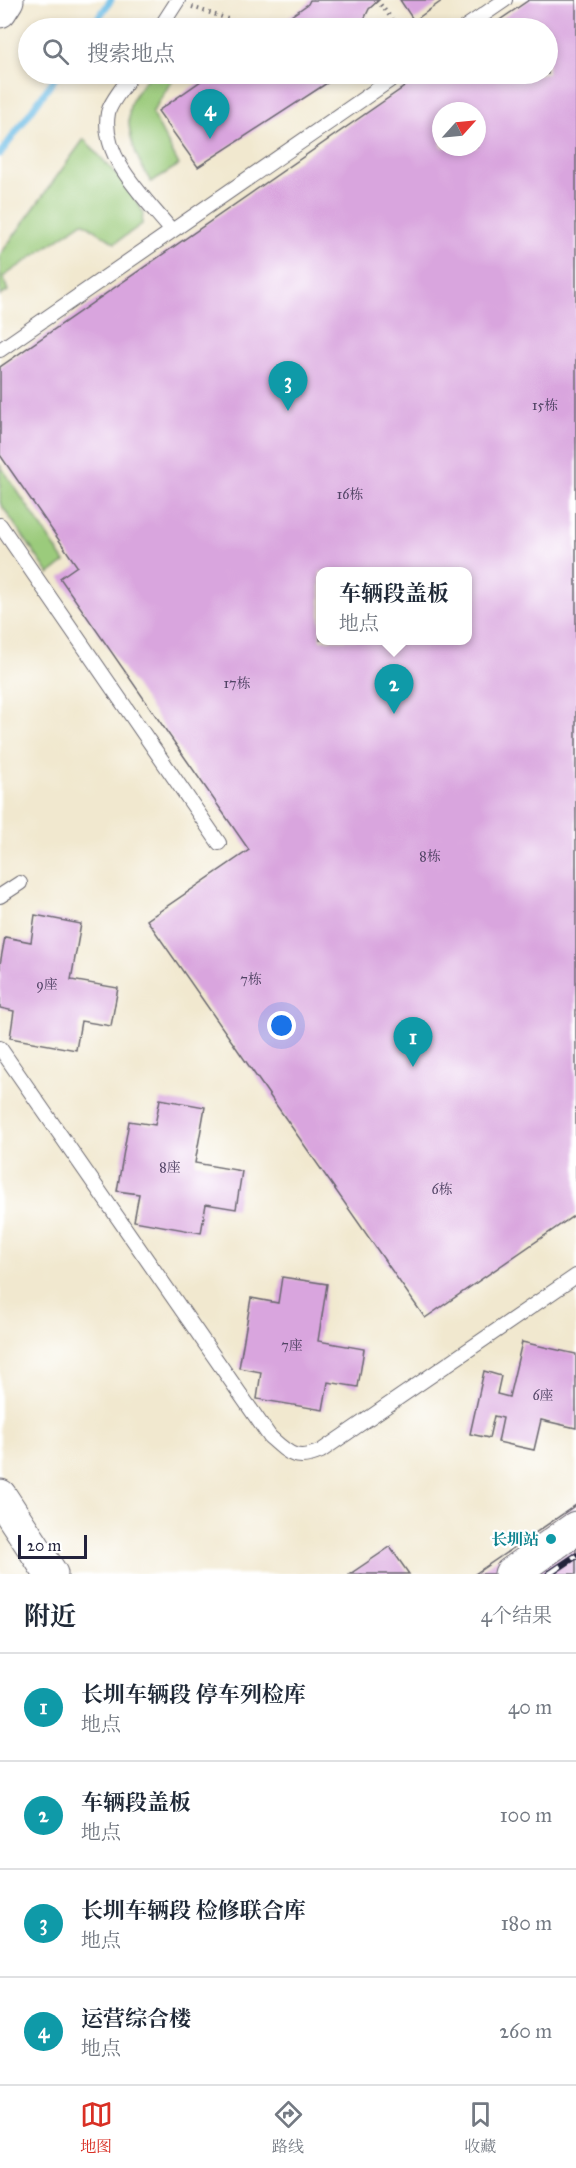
<!DOCTYPE html>
<html lang="zh">
<meta charset="utf-8">
<style>
:root{--surface:#fff;--page:#f6f6f7;--text:#1f2937;--muted:#747a83;--line:#e0e1e3;--accent:#d93025}
body{margin:0;font-family:"IM FELL Great Primer","Noto Serif SC",serif;background:var(--page);color:var(--text)}
.compass{position:absolute;left:432px;top:102px;width:54px;height:54px;border-radius:50%;background:var(--surface);box-shadow:0 3px 9px #0003;rotate:63deg}
.scale{position:absolute;left:18px;bottom:15px;width:69px;box-sizing:border-box;padding-left:6px;border:3px solid #22223b;border-top:0;font-size:16px;line-height:21px;white-space:nowrap;color:#22223b;-webkit-text-stroke:4px #fff;paint-order:stroke}
.you{position:absolute;left:282px;top:1026px;width:21px;height:21px;margin:-15px;border:4px solid #fff;border-radius:50%;background:#1a73e8;box-shadow:0 0 0 9px #1a73e833}
.badge{display:grid;place-items:center;width:39px;height:39px;border-radius:50%;background:var(--accent);color:#fff;font-size:20px;font-weight:700}
.pin{position:absolute;translate:-50% -50px;filter:drop-shadow(0 2px 3px #0008)}
.pin::after{content:'';position:absolute;top:32px;width:21px;height:18px;background:inherit;clip-path:polygon(0 0,100% 0,50% 100%)}
.popup{position:absolute;left:316px;top:567px;width:156px;height:78px;box-sizing:border-box;display:grid;place-content:center;border-radius:12px;background:var(--surface);filter:drop-shadow(0 2px 4px #0005);font-size:20px;white-space:nowrap;color:var(--muted)}
.popup b{font-size:22px;color:var(--text)}
.popup::after{content:'';position:absolute;left:50%;top:100%;margin-left:-12px;border:12px solid transparent;border-top-color:var(--surface)}
.list{margin:0;padding:0;list-style:none}
h2{display:flex;justify-content:space-between;align-items:center;height:78px;margin:0;padding:0 24px;font-size:26px}
h2 small{font-size:20px;font-weight:400;color:var(--muted)}
.list li{display:grid;grid-template-columns:39px 1fr auto;gap:18px;align-items:center;box-sizing:border-box;height:108px;padding:0 24px;border-top:2px solid var(--line)}
.list b{display:block;font-size:22px;white-space:nowrap}
.list p{margin:0;font-size:20px;white-space:nowrap;color:var(--muted)}
.list em{font-size:20px;font-style:normal;color:var(--muted)}
.icon{flex:none;width:33px;height:33px;fill:none;stroke:currentColor;stroke-width:2;stroke-linecap:round;stroke-linejoin:round}
.map{position:relative;flex:none;width:576px;height:1574px;overflow:hidden}
.search{position:absolute;background:var(--surface);box-shadow:0 3px 9px #0003;left:18px;right:18px;top:18px;height:66px;display:flex;align-items:center;gap:15px;box-sizing:border-box;padding:0 21px;border-radius:33px;color:var(--muted);font-size:22px}
.sheet{height:510px;background:var(--surface)}
nav{display:flex;justify-content:space-around;align-items:center;box-sizing:border-box;height:84px;border-top:2px solid var(--line);background:var(--surface);font-size:16px;color:var(--muted)}
nav a{display:grid;justify-items:center;gap:3px}
nav .on{color:var(--accent)}
.map>svg:first-child{display:block}
.green{fill:#9bcb7b;stroke:#5e765b;stroke-width:1.5}
.lines{fill:none;stroke-linecap:round;stroke-linejoin:round}
.stream{stroke:#6abce5;stroke-width:7}
.building{fill:#d9a5de;fill-rule:evenodd}
.service-casing{stroke:#6a676f;stroke-width:16}
.secondary-casing{stroke:#6a676f;stroke-width:35}
.primary-casing{stroke:#6a676f;stroke-width:35}
.path{stroke:#6a676f;stroke-width:4;stroke-dasharray:1.5 4.5;stroke-linecap:butt}
.service{stroke:#fff;stroke-width:14}
.secondary{stroke:#fff;stroke-width:33}
.primary{stroke:#fff;stroke-width:33}
.rail-casing{stroke:#22223b;stroke-width:7}
.rail{stroke:#fff;stroke-width:4.5;stroke-dasharray:14;stroke-linecap:butt}
.culture-dot{fill:#0f9aa8;stroke:#fff;stroke-width:2}
.labels{text-anchor:middle;stroke-width:4.5;stroke-linejoin:round;paint-order:stroke}
.number-label{font-size:14px;fill:#504364}
.culture-label{font-size:16px;font-weight:bold;fill:#0d838f;stroke:#fff;text-anchor:end}
</style>
<div class="map">
<svg width="576" height="1574" viewBox="0 0 576 1574">
<rect width="100%" height="100%" fill="#fff"/>
<filter id="ink" filterUnits="userSpaceOnUse"><feTurbulence type="fractalNoise" baseFrequency=".0167" numOctaves="2"/><feDisplacementMap in="SourceGraphic" scale="12" xChannelSelector="R" yChannelSelector="G"/><feConvolveMatrix kernelMatrix="1 2 1 2 8 2 1 2 1" color-interpolation-filters="sRGB"/></filter>
<filter id="wash" filterUnits="userSpaceOnUse"><feTurbulence type="fractalNoise" baseFrequency=".008" numOctaves="4" result="noise"/><feDisplacementMap in="SourceGraphic" scale="24" xChannelSelector="R" yChannelSelector="G"/><feGaussianBlur stdDeviation="1.35" result="paint"/><feColorMatrix in="noise" values="0 0 0 0 0 0 0 0 0 0 0 0 0 0 0 0 0 1.4 0 .05"/><feComposite in="paint" operator="in"/></filter>
<g filter="url(#wash)">
<rect width="100%" height="100%" fill="#f1e8cf"/>
<path class="green" d="M150,74H176L152,113L179,165L151,182C137,161 125,132 130,106C132,95 144,83 150,74Z
M84,139L125,184L143,212L142,224L115,243L83,222L3,277L8,291L0,296V255Z
M0,465L65,562L49,574L0,503Z"/>
<g class="lines">
<path class="stream" d="M91,28L111,0
M0,154L58,74"/>
</g>
<g id="blocks">
<path class="building" d="M310,0H379L369,9L360,28H274L308,4Z
M400,0H443L414,21Z
M529,0H576V1214L425,1318L147,920L249,850L60,578L77,566L0,455V367L423,74H548V28H488ZM441,111H477V147H441ZM320,572H468V640H320Z
M211,74H341L198,167L158,111Z
M35,915L81,924L71,980L118,988L111,1026L81,1021L76,1050L10,1038L14,1011L0,1008V964L5,937L31,942Z
M160,1099L205,1107L195,1163L242,1171L236,1209L206,1204L201,1233L134,1221L139,1194L117,1191L129,1121L155,1125Z
M282,1277L327,1284L318,1341L364,1349L358,1387L328,1382L323,1410L257,1399L261,1372L239,1368L251,1298L278,1303Z
M522,1342L576,1354V1428L541,1420L534,1450L498,1442L503,1418L494,1416L489,1438L470,1434L484,1371L501,1376L497,1394L509,1397Z
M576,1505V1574H475Z
M390,1547L409,1574H350Z"/>
</g>
</g>
<g filter="url(#ink)">
<use href="#blocks" fill-opacity="0" stroke="#6a676f" stroke-width="1.5"/>
<g class="lines">
<defs>
<path id="service" d="M160,28L178,0
M464,28L505,0
M132,74C126,84 110,102 108,113C100,157 146,199 172,231
M0,350L399,74
M0,525L219,843
M0,896L20,883
M0,1048L270,1437C289,1454 296,1462 321,1451L576,1276"/>
<path id="secondary" d="M511,1574L576,1528"/>
<path id="primary" d="M0,11L7,0
M0,1496L51,1574"/>
</defs>
<use href="#service" class="service-casing"/>
<use href="#secondary" class="secondary-casing"/>
<use href="#primary" class="primary-casing"/>
<path class="path" d="M377,0L399,28
M192,7L231,20"/>
<use href="#service" class="service"/>
<use href="#secondary" class="secondary"/>
<use href="#primary" class="primary"/>
<defs>
<path id="rail" d="M549,1574L576,1556"/>
</defs>
<use href="#rail" class="rail-casing"/>
<use href="#rail" class="rail"/>
</g>
</g>
<circle class="culture-dot" cx="551" cy="1539" r="6"/>
<g class="labels">
<g class="number-label">
<text x="545" y="410">15栋</text>
<text x="350" y="499">16栋</text>
<text x="237" y="688">17栋</text>
<text x="430" y="861">8栋</text>
<text x="251" y="984">7栋</text>
<text x="47" y="989">9座</text>
<text x="170" y="1172">8座</text>
<text x="442" y="1194">6栋</text>
<text x="292" y="1350">7座</text>
<text x="543" y="1400">6座</text>
</g>
<g class="culture-label">
<text x="539" y="1545">长圳站</text>
</g>
</g>
</svg>
<svg class="compass" viewBox="-18 -18 36 36"><path d="M0-13l5 13h-10z" fill="#e53935"/><path d="M0 13l5-13h-10z" fill="#747a83"/></svg>
<div class="scale">20 m</div>
<div class="you"></div>
<div class="pin badge" style="left:413px;top:1067px;background:#0f9aa8">1</div>
<div class="pin badge" style="left:394px;top:714px;background:#0f9aa8">2</div>
<div class="popup"><b>车辆段盖板</b>地点</div>
<div class="pin badge" style="left:288px;top:411px;background:#0f9aa8">3</div>
<div class="pin badge" style="left:210px;top:139px;background:#0f9aa8">4</div>
<div class="search"><svg class="icon" aria-label="search" viewBox="0 0 24 24"><circle cx="10" cy="10" r="6"/><path d="M15 15l6 6"/></svg>搜索地点</div>
</div>
<section class="sheet">
<h2>附近<small>4个结果</small></h2>
<ul class="list">
<li><span class="badge" style="background:#0f9aa8">1</span><div><b>长圳车辆段 停车列检库</b><p>地点</p></div><em>40 m</em></li>
<li><span class="badge" style="background:#0f9aa8">2</span><div><b>车辆段盖板</b><p>地点</p></div><em>100 m</em></li>
<li><span class="badge" style="background:#0f9aa8">3</span><div><b>长圳车辆段 检修联合库</b><p>地点</p></div><em>180 m</em></li>
<li><span class="badge" style="background:#0f9aa8">4</span><div><b>运营综合楼</b><p>地点</p></div><em>260 m</em></li>
</ul>
</section>
<nav>
<a class="on"><svg class="icon" aria-label="map" viewBox="0 0 24 24"><path d="M3 6l6-2 6 2 6-2v14l-6 2-6-2-6 2zM9 4v14M15 6v14"/></svg>地图</a>
<a><svg class="icon" aria-label="directions" viewBox="0 0 24 24"><path d="M12 3l9 9-9 9-9-9zM9 14v-3h6M13 9l2 2-2 2"/></svg>路线</a>
<a><svg class="icon" aria-label="saved" viewBox="0 0 24 24"><path d="M7 4h10v16l-5-4-5 4z"/></svg>收藏</a>
</nav>
